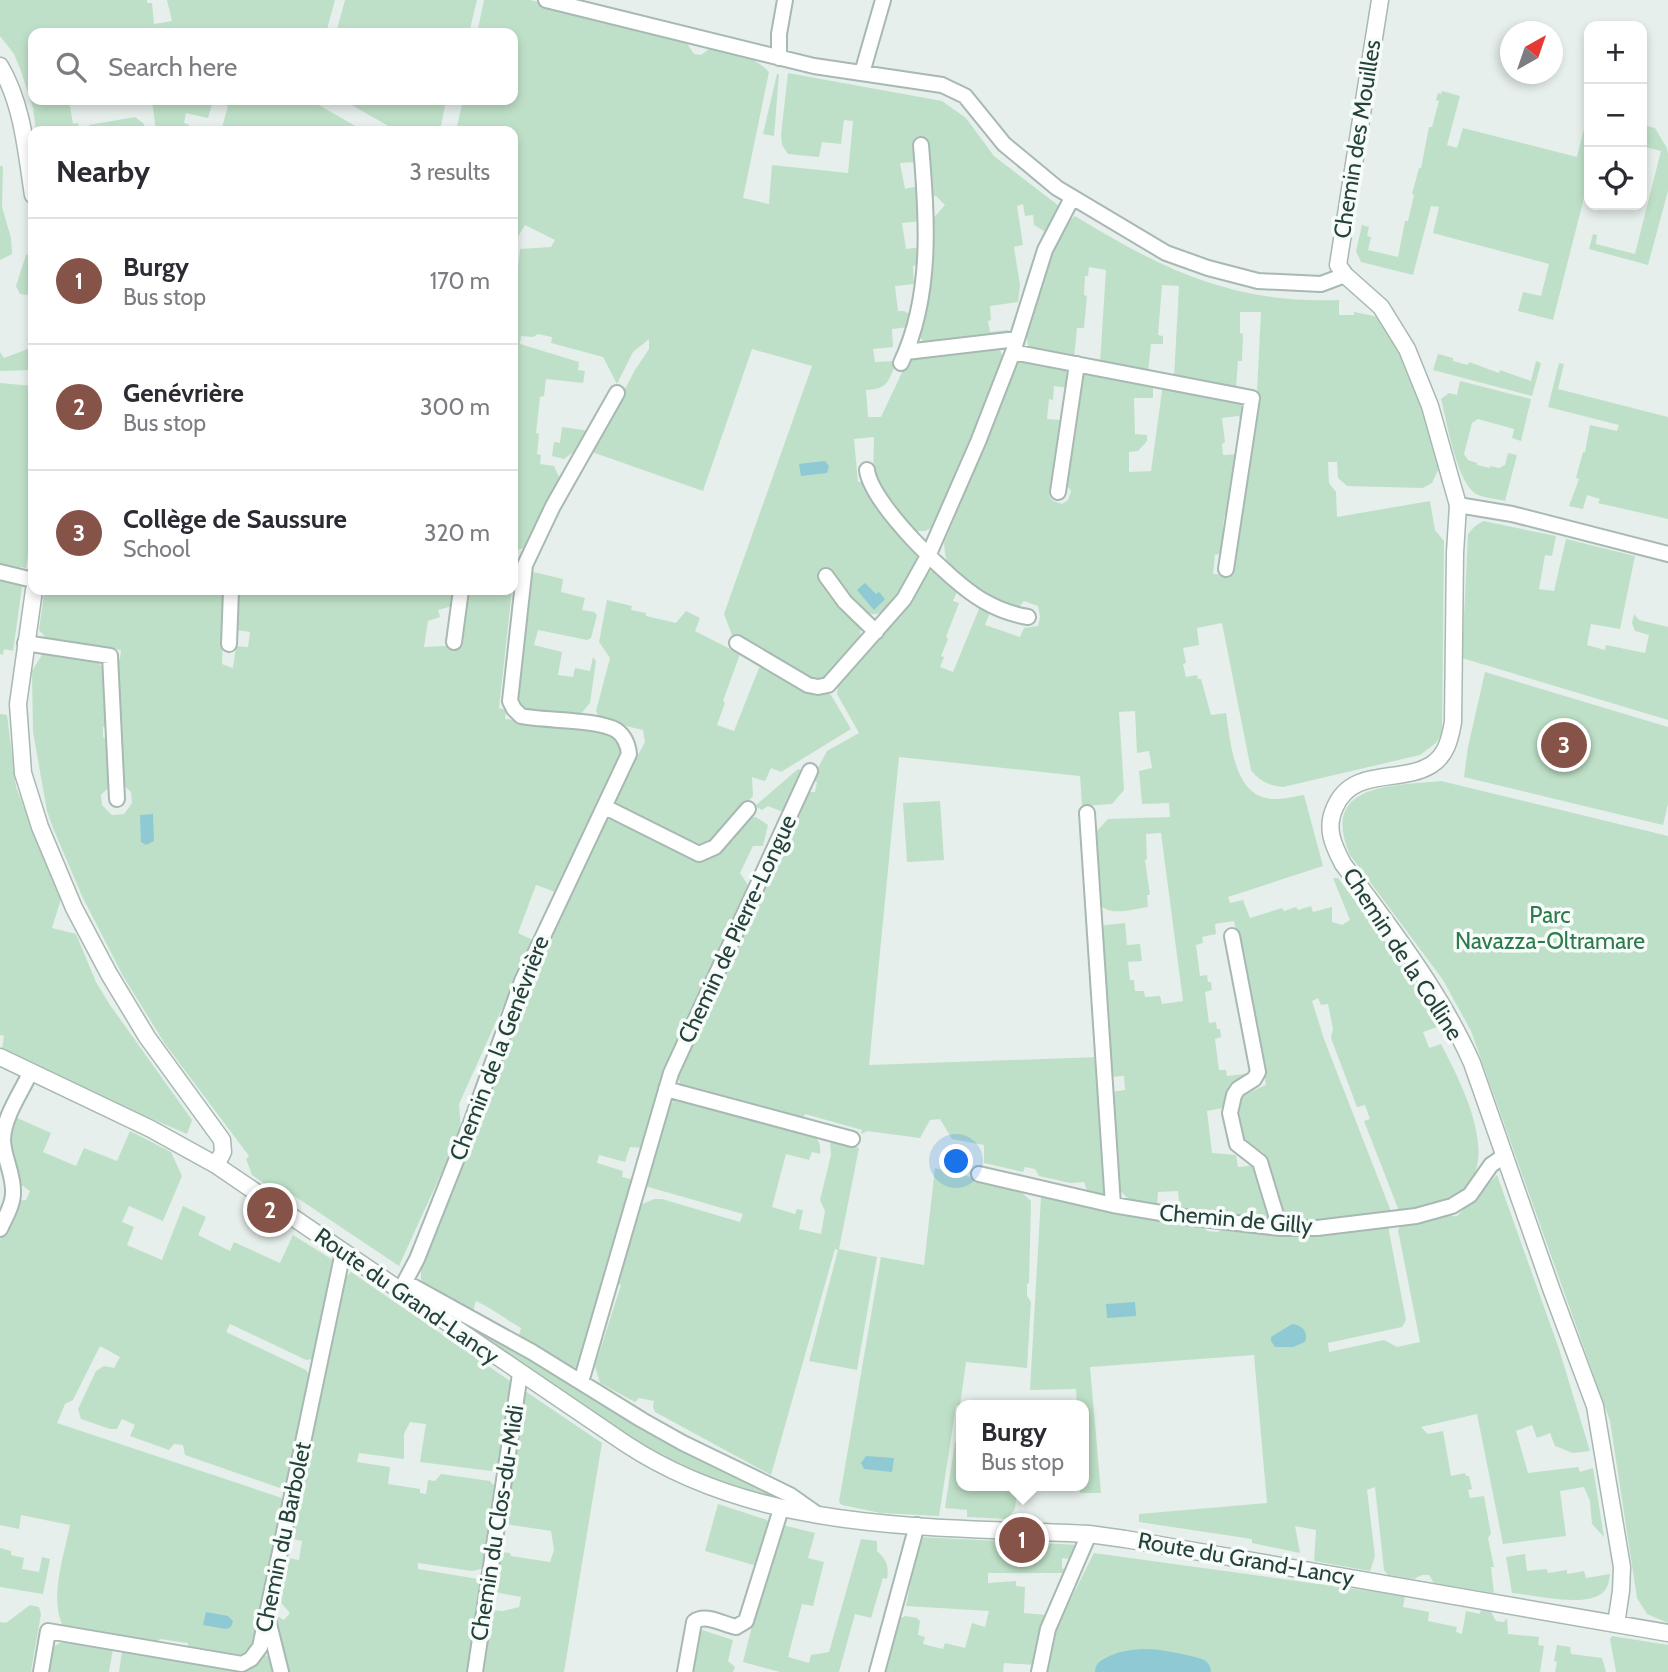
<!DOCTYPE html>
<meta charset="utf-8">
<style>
:root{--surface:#fff;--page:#f2f2f3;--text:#2b2b33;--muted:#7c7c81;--line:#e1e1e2;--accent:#855347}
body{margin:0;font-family:Cabin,sans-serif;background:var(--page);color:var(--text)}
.controls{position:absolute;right:21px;top:21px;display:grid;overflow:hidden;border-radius:14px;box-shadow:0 4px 10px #0003}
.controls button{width:63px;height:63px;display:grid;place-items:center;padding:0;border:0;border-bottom:2px solid var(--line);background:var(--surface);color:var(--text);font:35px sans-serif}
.compass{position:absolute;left:1500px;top:21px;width:63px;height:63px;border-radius:50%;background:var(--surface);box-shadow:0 4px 10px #0003;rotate:40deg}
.you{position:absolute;left:957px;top:1162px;width:24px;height:24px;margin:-18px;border:5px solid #fff;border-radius:50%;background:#1a73e8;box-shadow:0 0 0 10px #1a73e833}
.badge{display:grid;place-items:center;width:46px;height:46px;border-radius:50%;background:var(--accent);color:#fff;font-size:23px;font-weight:700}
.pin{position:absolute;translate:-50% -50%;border:4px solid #fff;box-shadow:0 2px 7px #0006}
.popup{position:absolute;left:956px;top:1400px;width:133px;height:91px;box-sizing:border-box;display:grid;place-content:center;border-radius:14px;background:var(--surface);filter:drop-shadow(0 2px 5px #0005);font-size:23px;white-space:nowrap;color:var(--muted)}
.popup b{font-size:26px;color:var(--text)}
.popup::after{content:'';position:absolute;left:50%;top:100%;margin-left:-14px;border:14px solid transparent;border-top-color:var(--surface)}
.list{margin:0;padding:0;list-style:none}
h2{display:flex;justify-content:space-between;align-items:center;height:91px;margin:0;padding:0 28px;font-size:30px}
h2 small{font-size:23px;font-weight:400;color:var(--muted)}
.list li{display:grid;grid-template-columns:46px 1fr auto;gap:21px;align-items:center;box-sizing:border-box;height:126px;padding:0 28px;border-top:2px solid var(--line)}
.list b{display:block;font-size:26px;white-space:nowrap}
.list p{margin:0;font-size:23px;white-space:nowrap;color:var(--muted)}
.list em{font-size:23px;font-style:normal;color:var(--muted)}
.icon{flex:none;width:38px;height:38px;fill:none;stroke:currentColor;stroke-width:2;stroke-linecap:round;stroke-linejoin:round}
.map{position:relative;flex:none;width:1668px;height:1672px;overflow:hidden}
.search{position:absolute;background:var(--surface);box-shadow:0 4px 10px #0003;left:28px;top:28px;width:490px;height:77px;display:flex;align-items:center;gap:18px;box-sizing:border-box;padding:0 24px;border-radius:14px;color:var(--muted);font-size:26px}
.panel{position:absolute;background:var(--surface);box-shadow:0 4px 10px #0003;left:28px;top:126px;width:490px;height:469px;border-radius:14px}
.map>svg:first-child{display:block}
.green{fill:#bfe0c8}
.water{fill:#8ec9d4}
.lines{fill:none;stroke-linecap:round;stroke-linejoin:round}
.river{stroke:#8ec9d4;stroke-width:28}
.minor-casing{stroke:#a8b8b2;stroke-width:18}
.tertiary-casing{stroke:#a8b8b2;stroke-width:19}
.minor{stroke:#fff;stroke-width:14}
.tertiary{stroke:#fff;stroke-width:16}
.labels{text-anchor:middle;stroke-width:7;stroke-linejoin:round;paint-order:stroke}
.street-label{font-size:23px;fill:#24423a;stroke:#f7fbf9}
.park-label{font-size:23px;fill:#2d7a4b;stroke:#f7fbf9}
</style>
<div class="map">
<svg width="1668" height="1672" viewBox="0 0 1668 1672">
<rect width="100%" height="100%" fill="#e6efeb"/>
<path class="green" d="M0,0H147V3H152L154,24L172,21L167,0H335L326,33H33V100H69L73,124L78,123L80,131H36L33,108L21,71L14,54L0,36Z
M345,0H477L469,33H336Z
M484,0H530L683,37L694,54L701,55L713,46C733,51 755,57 769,72L743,198L769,204L772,165L848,173L853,121L844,120L841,144L822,142L819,157L788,154L782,145L781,135L788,73L942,101L966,118L994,156L1059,206L1047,233L1034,225L1033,215L1025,216L1023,204L1017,206L1023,245L1014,247L1020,285L1018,302L990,306L991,320L988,321L990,332L1009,330L1002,335L927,344L921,339L918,332L931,221L945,205L936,196L929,195L917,162L900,163L905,189L918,186L921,221L902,223L906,249L923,247L921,264L913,266L914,284L895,286L898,311H904L911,315L909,327L892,329L893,347L873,349L875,362L894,361L896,363C888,382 888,389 866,390L868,417H881L905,366L909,360L915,357L999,347L1003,357L990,397L933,527L925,531H917L907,525L873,478L874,437L854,439L858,482H863L876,503L916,550L917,559C909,572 892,611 876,614C869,615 864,611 859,609C858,618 862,629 860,637C857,645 829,677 821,679C817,680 813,678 809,678L732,635L724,614L812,366L752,349L703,491L592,452L635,370L649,349V339L633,352L617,384L603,357L551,343L552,337L538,334L533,337L521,336L520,344L579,362L578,370L585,371L583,383L546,379L544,396L540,397L536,433L539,434L537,454L541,455L540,464L554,466L560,479L526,544L524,548L513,551V311L520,249L551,247L555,240L525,225L513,245V131H456L463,100H513V33H477Z
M777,74H779L774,136L763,134Z
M1442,91L1460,96L1447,145L1457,148L1463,128L1577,157L1585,125L1589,126V178L1553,320L1518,311L1523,292L1541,296L1549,264L1433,233L1439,207L1431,206L1413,275L1361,262L1356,251L1362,225L1369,227L1367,236L1371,237L1368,250L1398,257L1405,221H1408L1414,195L1412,194L1419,168H1421L1429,127H1432L1439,101L1436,100L1438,93L1441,94Z
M152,100H213L208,118L186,113L184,123L189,125L188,131H156Z
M214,100H310L364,131H221L228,106Z
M343,100H446L440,131H397Z
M135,117L144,124L145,131H89V125Z
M1642,125L1655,128L1667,148L1668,154V191L1648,265L1589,249L1593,234L1597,235L1596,244L1635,254L1661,151L1642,146Z
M0,166H3L2,207L11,238L12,254L0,260Z
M1075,216C1163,270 1234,304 1339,300V315H1354V312L1379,317L1410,375L1428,422L1439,468L1432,483L1423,488L1347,486L1338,478L1337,462H1328L1329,483L1336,492L1337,517L1430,501L1435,530L1444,541L1442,733L1436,743L1420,755L1283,787C1270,786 1259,781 1251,770L1222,623L1197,628L1199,645L1183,648L1186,663L1183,664L1186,677L1197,675L1198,679H1201L1211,715L1226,713C1231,744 1234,801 1277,799C1286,799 1295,796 1304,795L1323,866L1228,897L1230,903L1243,900L1250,918L1282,908L1284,911L1296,907L1298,910L1311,906L1313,912L1332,907V922L1342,925L1350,920L1333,878H1338L1416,983L1440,1026L1423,1032L1429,1048L1441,1044C1460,1081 1503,1160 1460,1194C1445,1207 1418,1207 1399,1211L1364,1121L1370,1119L1365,1105L1357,1107L1331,1038L1333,1029L1328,1004L1321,1005L1318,998L1312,1001L1324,1039L1392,1214L1318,1224L1284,1223L1279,1214L1263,1152L1242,1142C1236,1103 1228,1101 1266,1085L1234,921L1215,924L1216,934L1202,937L1203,943L1196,945L1200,976L1207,975L1208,982H1211L1212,990L1205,992L1209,1023L1216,1022L1217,1029H1220L1221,1037L1215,1039L1219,1070H1226L1227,1076L1245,1074C1232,1084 1227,1092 1223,1108L1207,1111L1212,1153L1236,1155L1238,1167L1257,1165L1276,1221L1180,1211L1178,1191L1158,1192L1157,1208L1132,1202L1116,1187L1111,1092L1125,1090L1124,1076L1110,1077L1101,929L1105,925L1125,923L1127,945L1140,944L1142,961L1128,962L1130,980H1134L1135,991H1144L1145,997L1160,996L1162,1004L1183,1001L1161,833L1146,834L1147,859L1145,860L1150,895H1147L1148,907C1133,909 1110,917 1099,904L1094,834L1108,819L1170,817L1169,803L1142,804L1139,771L1152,768L1149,751L1137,753L1135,711L1119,712L1124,790L1112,804L1082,806L1080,776L899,757L869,1065L1099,1057L1107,1197L1088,1193L1084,1182L1070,1183L1039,1176L1035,1169L1025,1167L1023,1172L984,1163V1145L952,1139L940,1119L930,1120L920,1138L867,1131L861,1134L862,1130L805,1114L803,1118L681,1086L677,1075L806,792H815L817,782L811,781L827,751L859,733L837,694L838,685L897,618L930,571C941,572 954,581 957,592L953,601L959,603L946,637L948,639L941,656L944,657L940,667L953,672L981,604L991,610L985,625L1020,637L1024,628L1038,626L1040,617L1038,606L1024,601L1018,608C994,600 968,589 951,569C945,562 945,552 944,543L991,431L1017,363C1029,356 1058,363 1069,371V388L1054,386L1053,400L1049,399L1047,419L1060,420L1063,424L1049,496L1053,501L1062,504L1068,500L1071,491L1063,480L1080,378L1085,374L1093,373L1153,385V398H1134L1135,434L1147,435V441L1138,451L1129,452V472L1151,471L1163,384L1240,402L1244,407L1241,425L1239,416L1222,418L1225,442L1222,444L1223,455L1239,454L1229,510L1224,517L1223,528H1226L1224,552L1215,555L1213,574L1232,575L1257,391L1261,312H1240V333L1243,334L1242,361H1238L1236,388L1174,377L1179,286L1162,285L1158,335L1163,336V344H1151L1148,372L1100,363L1106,270L1089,267L1088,276H1085L1084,295L1087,296L1084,328H1077L1074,358L1037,351L1028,345L1026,332C1035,303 1050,233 1075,216Z
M33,253V308L29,295L20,294L16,286L26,255Z
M33,347V370L0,371V352L4,358Z
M1438,354L1453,358V361L1468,365L1469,362L1499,373L1500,370L1531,381L1536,361L1541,363L1532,396L1433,370Z
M1559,363L1564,364L1558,389L1668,417V519L1598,503L1600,499L1587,495L1583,509L1569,506L1579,479L1576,478L1583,452H1585L1590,425L1617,431L1619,425L1548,407Z
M1460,381L1531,399L1521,441L1512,438L1514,429L1478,419L1472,423L1464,454L1468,460L1477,463V465L1490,468V466L1499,468L1505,465L1508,453L1517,455L1505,501C1497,499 1486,498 1478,495C1457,485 1447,422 1441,399L1449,393L1457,395Z
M0,383L33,386V523L26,568L20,567L19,571L0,567Z
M562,427L590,431L583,445L564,459L552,456L554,442L560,443Z
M1483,521L1556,536L1552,556L1545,555L1539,589L1554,591L1566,539L1635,556L1620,629L1591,624L1587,645L1605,650L1606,645L1645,653L1649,635L1635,631L1632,623L1634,614L1639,620L1668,627V720L1462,658L1468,534L1474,527Z
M529,571L563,579L561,592L585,598L582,610L594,612L597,615L591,638L587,640L538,630L534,645L562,652L558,675L573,677L575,668L590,671L593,657L596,661L590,703L579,716L525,710L517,704L515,697Z
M0,579L19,583L22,587L13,651L4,649L3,655L0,654Z
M49,590H225L222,664L233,668L236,646L248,647L250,632L236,630L239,590H454L452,606L438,610L440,617L428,621L424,647L461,645L468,590H512L499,708L506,710L505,719L584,727L614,735L624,747L599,804L555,892L536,885L518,933L533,940L459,1104L461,1130L399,1266L287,1191L283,1197L252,1175L246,1159L249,1156L165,1044L123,976L82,896L53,828L47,811L33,732L32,671L43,653L96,659L104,670L106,727H103V737L108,740L111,785L101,795L102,805L112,815L124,814L132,803L131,792L122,784L119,737L122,733L121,723H118L116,662L120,659L121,650L47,639L39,630L44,594Z
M607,600L632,606L631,610L646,613V616L676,623L686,611L700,618L695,631L740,654L723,701L725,703L717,725L734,731L759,668L766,666L802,687L804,692L817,696L825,692L831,695L851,729L781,772L771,768L765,781L752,777L753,796L712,841L701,847L616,807L614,800L645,742L643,730L600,720L596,711L610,658L599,642Z
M1485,672L1668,727V804L1663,825L1464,777L1468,747Z
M0,714L7,715L16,787L61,899L52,928L76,934L96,982L110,1005L192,1120L187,1134L92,1093L2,1049L4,1036L0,1035Z
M798,769L803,771L783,812L768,806L762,810L755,806Z
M1441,781L1668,836V1623L1647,1614L1637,1598L1610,1421L1471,1031L1443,980L1350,855C1319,783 1392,786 1441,781Z
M940,801L944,860L907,862L903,803Z
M747,817H756L768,825L763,846H753L740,873L748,885L664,1072L643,1148L630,1147L625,1162L599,1155L597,1163L623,1171L622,1177L634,1180L582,1357L577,1367L573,1368L519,1336L521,1328C505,1319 492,1308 476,1301L472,1314L425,1285L421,1279V1270L498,1068L518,1006L604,821L613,818L692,858Z
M680,1098L811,1134C819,1139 821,1144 820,1154L812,1152L809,1160L786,1154L772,1207L795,1214L797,1209L803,1210L799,1229L821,1234L825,1211L820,1200L831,1155L830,1140L859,1148L839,1249L877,1257L857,1370L809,1361L838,1250L835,1249L771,1475L655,1412L653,1407L654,1401L639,1398L635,1402L600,1383L595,1366L621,1285L616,1283L638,1206L654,1199H662L740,1222L743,1214L645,1186L667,1105Z
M15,1117L51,1133L43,1152L76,1166L84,1148L117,1161L130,1131L171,1152L182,1176L163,1221L129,1206L122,1222L134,1227L127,1245L162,1260L183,1206L206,1217L198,1235L230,1251L234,1242L280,1263L293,1235L333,1260L312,1359L306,1360L230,1324L226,1332L306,1370L310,1376L288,1487L283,1489L185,1455L183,1445L174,1444L169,1450L130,1436L135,1425L122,1419L117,1429H110L81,1419L78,1409L96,1371L104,1366L114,1368L120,1357L100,1346L73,1400L65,1404L57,1423L285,1499L255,1640L247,1653L235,1656L188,1648V1643L160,1639L156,1643L63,1626C49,1597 64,1556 70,1525L21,1515L19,1529L0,1525V1240L16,1201L26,1200L30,1191L20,1184C14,1161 5,1140 15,1117Z
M935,1168L970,1177L977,1181L1020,1191L1031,1201L1029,1283L1027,1284V1296L1031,1302L1027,1368L966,1362L960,1405L956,1406L939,1516L880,1513L842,1505L839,1502L881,1257L924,1265Z
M1497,1175L1559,1349L1590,1451L1573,1453L1555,1446L1550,1433L1537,1438L1532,1425L1516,1431L1528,1473L1578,1467L1580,1472L1593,1468L1604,1537L1592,1524L1590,1501L1584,1487L1560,1491L1566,1536L1503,1544L1477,1414L1421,1427L1428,1434L1443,1431L1451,1476L1465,1473L1466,1476H1469L1472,1489L1468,1490L1470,1498L1484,1496L1491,1534L1488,1538L1494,1567H1491L1494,1593L1434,1583L1429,1575H1422L1414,1579L1388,1575L1384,1570L1375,1487L1367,1490L1375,1556L1370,1571L1314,1561L1316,1530L1295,1526L1300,1553L1252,1543V1539L1139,1522V1514L1267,1503L1254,1355L1090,1367L1101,1493H1080L1079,1486H1083V1405H1077L1076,1389L1030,1390L1041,1196L1158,1221L1202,1225L1207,1231L1218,1232L1223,1228L1388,1226L1406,1320L1402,1327L1328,1343L1329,1352L1384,1340L1397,1347L1420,1342L1398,1230L1401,1225L1438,1216H1457Z
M351,1272L513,1383L502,1462L498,1468L491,1471L420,1462L426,1424L410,1422L404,1434V1459L359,1453L357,1462L390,1467L388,1484L420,1489V1493L426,1494L428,1480L435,1481L441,1474L490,1481L498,1490L486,1568L472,1571L418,1563V1569L484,1580L470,1672H285L275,1615L284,1620L290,1613L276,1597L283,1557L299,1560L302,1541L288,1538L344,1279Z
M431,1301L777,1494L783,1501L729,1485L682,1466L642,1444Z
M525,1391L602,1443L564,1672H480L489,1610L503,1611L519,1607L521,1597L494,1592L500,1552L510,1553L511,1556L550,1562L554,1550L551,1531L504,1524Z
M955,1442L961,1443V1486H1017L1015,1509L1007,1519L967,1517V1510L945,1508Z
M718,1504L767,1520L770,1528L757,1566L705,1551Z
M783,1525L815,1533L808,1558L824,1562L813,1606L802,1604L788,1657L809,1663L811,1655L829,1652L861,1539L877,1541V1551C887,1560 889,1566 887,1579L883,1578L871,1618L855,1614L839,1672H780L743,1662L755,1614Z
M920,1537L1078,1545L1069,1559L1062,1558V1568L1070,1573H988V1583L1016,1581V1586L1025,1587L1024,1613L1047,1615L1036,1665L1004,1663L1003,1672H884L899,1619L905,1616L917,1618L920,1621L918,1635L925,1637L923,1644L943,1649L945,1643L965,1648L972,1623L985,1627L989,1611L906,1606Z
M0,1548L11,1551V1555L24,1558L22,1569L39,1572L42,1557L50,1559L43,1594L0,1587Z
M1094,1553L1405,1596L1403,1607L1429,1612L1428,1621L1457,1627L1456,1632L1462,1634L1466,1611L1480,1614L1481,1610L1491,1612L1496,1621L1504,1622L1507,1618L1508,1634L1539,1637L1538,1645L1544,1646L1540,1672H1043L1053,1634Z
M1525,1554L1527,1571L1547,1569L1548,1573L1567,1570V1574L1584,1571L1586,1578L1610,1574C1609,1582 1608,1589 1601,1594C1583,1607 1535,1595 1512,1593L1506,1557Z
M30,1605L39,1607L41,1614L31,1671L34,1672H0V1622L6,1623Z
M699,1629L733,1640L728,1661L735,1667L733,1672H690Z
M1612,1636L1668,1645V1672H1616L1610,1639Z
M69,1642L113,1649L109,1672H47L53,1647L60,1643Z
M1557,1645L1570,1647L1571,1654L1602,1658L1606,1672H1555L1557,1662L1554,1661Z
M122,1651L242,1670L264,1655L272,1657L275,1672H119Z"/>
<path class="water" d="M825,461L829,466L827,473L801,476L799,464Z
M865,583L876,594L879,592L885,599L874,610L857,590Z
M153,814L154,841L146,845L141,842L140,815Z
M1135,1302L1136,1316L1107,1318L1106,1304Z
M1292,1324C1302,1325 1309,1332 1305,1342L1293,1347H1275L1271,1341V1337Z
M866,1456L894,1458L892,1472L864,1469L861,1463Z
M206,1612L228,1616L233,1621L231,1627L226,1629L203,1625Z"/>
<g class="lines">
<path class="river" d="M1109,1672C1136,1656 1168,1665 1197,1672"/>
<defs>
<path id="minor" d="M546,0L814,66L942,85L965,96L1004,144L1057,188L1166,253L1208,268L1258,281L1321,284L1345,275
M779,58V34L785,0
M862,73L883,0
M906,352L1017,339
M1013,352L1252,398L1226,569
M901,363C933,295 927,217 921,145
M867,470C871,504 952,583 982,600C997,609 1010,614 1028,617
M1058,492L1077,364
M1458,505L1512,514L1668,554
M0,572L33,580
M826,576L845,602L876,632
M454,642L461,590
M25,643L110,656L117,799
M737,643L808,685L818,687L828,685L904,599L929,554L978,442L1013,352L1045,250L1072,198
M229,644L231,590
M605,807L699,854L715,847L748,809
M1087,813L1113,1205
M1232,936L1258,1072L1254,1079L1238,1089L1234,1095L1230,1113L1237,1144L1260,1162L1280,1228
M666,1089L852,1139
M979,1174L1113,1205L1185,1217L1280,1228H1317L1416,1216L1452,1206L1470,1195L1491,1165L1504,1156
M0,1229C5,1218 13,1205 13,1193C14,1174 3,1157 3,1139C4,1116 21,1093 30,1073
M405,1282L532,1352L642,1420L683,1443L790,1495L817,1514
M400,1291L417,1259L471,1123L522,981L629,754C628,745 625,736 616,730C597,719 545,721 521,716L514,709L510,701L525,565L553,506L617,393
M581,1382L671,1073L810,771
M268,1620L281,1672
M41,1672L48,1631L242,1664L251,1659L260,1647L343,1252
M475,1672L520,1374
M685,1672L694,1622C705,1613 722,1624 736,1627L746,1621L781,1509
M877,1672L917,1525
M1039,1672L1048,1629L1089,1534"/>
<path id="tertiary" d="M1380,0L1338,265L1345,275L1381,307L1407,349L1430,406L1458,505L1455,553L1453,722C1450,739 1446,756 1431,765C1400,784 1353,766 1335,807C1325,828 1333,845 1343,864C1390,927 1440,991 1472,1063L1552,1291L1595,1406L1622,1567L1621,1591L1616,1624
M0,66C23,105 26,151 33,195
M34,590L18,704L23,773L40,827L74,908L109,974L147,1037L222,1140L223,1152L216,1165
M0,1057L151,1129L216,1165L626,1444C763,1534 932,1526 1089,1534L1125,1539L1668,1633"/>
</defs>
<use href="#minor" class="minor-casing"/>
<use href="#tertiary" class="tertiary-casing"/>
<use href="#minor" class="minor"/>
<use href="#tertiary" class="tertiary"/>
</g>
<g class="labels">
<g class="street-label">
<text transform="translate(1357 139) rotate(-81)" y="8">Chemin des Mouilles</text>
<text transform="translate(737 929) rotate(-65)" y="8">Chemin de Pierre-Longue</text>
<text transform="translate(1403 954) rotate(57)" y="8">Chemin de la Colline</text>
<text transform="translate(499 1048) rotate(-69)" y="8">Chemin de la Genévrière</text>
<text transform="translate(1236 1219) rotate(5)" y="8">Chemin de Gilly</text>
<text transform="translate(407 1296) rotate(35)" y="8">Route du Grand-Lancy</text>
<text transform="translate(497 1523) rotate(-81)" y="8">Chemin du Clos-du-Midi</text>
<text transform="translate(283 1537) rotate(-78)" y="8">Chemin du Barbolet</text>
<text transform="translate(1246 1559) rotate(10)" y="8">Route du Grand-Lancy</text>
</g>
<g class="park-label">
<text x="1550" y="923">Parc<tspan x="1550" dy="26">Navazza-Oltramare</tspan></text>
</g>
</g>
</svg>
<div class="controls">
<button>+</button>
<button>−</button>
<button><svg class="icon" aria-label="locate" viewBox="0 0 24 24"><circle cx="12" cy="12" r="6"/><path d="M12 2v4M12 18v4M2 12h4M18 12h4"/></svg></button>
</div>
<svg class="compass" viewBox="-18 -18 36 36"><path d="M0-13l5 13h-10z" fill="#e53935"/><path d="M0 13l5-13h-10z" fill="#7c7c81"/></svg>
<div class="you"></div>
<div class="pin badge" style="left:1022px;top:1540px">1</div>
<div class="popup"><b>Burgy</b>Bus stop</div>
<div class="pin badge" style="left:270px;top:1210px">2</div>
<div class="pin badge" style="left:1564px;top:745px">3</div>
<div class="search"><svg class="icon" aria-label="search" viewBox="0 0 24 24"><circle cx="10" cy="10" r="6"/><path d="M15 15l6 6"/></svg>Search here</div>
<section class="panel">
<h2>Nearby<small>3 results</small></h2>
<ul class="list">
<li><span class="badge">1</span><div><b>Burgy</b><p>Bus stop</p></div><em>170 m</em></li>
<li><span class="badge">2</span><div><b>Genévrière</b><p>Bus stop</p></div><em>300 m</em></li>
<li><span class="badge">3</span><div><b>Collège de Saussure</b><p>School</p></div><em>320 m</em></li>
</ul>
</section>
</div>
